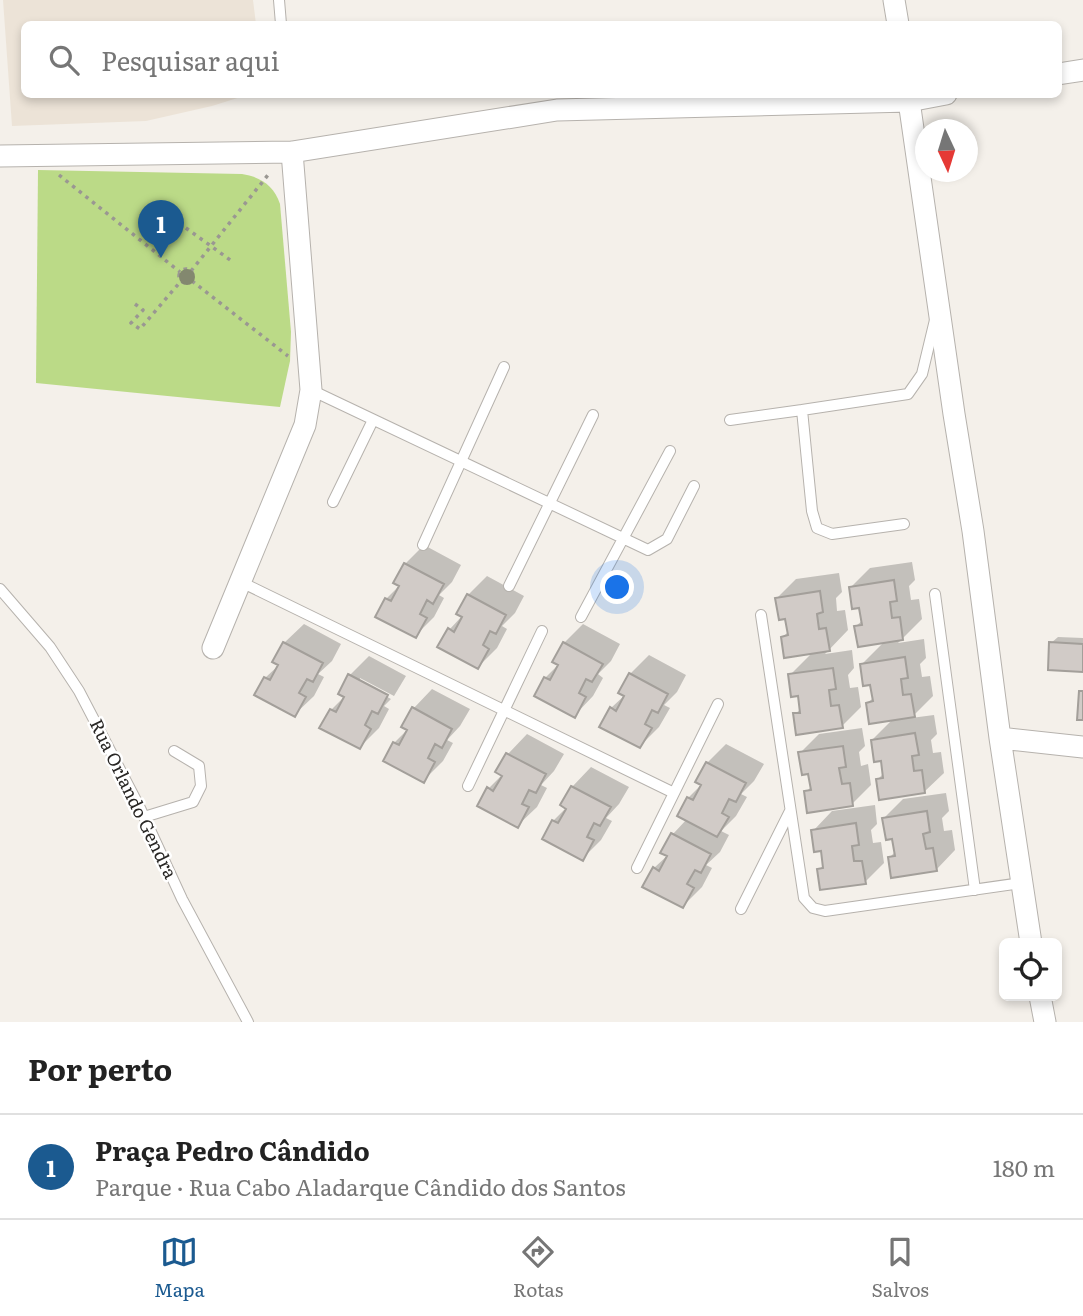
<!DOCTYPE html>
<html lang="pt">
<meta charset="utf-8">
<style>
:root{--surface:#fff;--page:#f2f2f2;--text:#222;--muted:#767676;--line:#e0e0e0;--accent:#1b5a90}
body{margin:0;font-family:Literata,serif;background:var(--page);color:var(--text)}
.controls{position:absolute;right:21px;bottom:21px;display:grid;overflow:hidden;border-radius:10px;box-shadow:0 4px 10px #0003}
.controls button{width:63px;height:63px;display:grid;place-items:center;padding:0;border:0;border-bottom:2px solid var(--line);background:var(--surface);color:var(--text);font:35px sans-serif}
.compass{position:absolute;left:915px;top:119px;width:63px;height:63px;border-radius:50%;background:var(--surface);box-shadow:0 4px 10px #0003;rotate:176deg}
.you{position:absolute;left:618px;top:588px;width:24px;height:24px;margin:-18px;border:5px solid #fff;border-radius:50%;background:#1a73e8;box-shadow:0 0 0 10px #1a73e833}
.badge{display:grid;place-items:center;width:46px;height:46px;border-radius:50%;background:var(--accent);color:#fff;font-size:23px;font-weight:700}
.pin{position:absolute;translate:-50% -58px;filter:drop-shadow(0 2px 4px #0008)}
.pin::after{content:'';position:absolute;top:37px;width:24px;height:21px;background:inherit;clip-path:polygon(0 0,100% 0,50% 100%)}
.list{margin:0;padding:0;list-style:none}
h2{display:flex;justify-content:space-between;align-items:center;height:91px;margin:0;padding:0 28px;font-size:30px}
h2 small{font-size:23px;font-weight:400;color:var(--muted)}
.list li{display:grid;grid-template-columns:46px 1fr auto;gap:21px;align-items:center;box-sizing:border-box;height:105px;padding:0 28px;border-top:2px solid var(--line)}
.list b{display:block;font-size:26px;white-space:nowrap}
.list p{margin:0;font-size:23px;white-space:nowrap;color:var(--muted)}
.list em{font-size:23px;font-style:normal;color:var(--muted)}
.icon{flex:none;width:38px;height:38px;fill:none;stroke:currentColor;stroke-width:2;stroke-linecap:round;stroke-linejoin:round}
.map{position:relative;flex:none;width:1083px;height:1022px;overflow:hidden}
.search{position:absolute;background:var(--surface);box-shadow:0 4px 10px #0003;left:21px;right:21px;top:21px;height:77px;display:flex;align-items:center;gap:18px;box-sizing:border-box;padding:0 24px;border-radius:10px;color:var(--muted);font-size:26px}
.sheet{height:196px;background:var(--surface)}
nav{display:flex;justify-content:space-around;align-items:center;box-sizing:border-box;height:98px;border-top:2px solid var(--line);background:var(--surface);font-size:19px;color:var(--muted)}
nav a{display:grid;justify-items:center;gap:4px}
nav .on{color:var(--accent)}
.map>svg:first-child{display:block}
.built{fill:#ece3d7}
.green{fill:#bbda87}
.shadow{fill:#0003}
.building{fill:#d1cbc7;stroke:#a39f9a;stroke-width:2}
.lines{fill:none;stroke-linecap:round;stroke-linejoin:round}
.service-casing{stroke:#b6b2ad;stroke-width:12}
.minor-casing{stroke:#b6b2ad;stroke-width:23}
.path{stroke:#9a9792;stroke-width:3.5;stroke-dasharray:3.5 5;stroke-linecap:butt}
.service{stroke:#fff;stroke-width:10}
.minor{stroke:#fff;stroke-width:21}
.tree{fill:#83886f}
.labels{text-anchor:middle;stroke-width:5;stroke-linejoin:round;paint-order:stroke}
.street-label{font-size:18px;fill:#292725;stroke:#fff}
</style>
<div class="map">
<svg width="1083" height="1022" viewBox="0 0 1083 1022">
<rect width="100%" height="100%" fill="#f4f0ea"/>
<path class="built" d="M3,0H253L256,24H24V94L247,95L212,106L146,121L12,126Z"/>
<path class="green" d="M38,170L242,174C261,177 274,186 280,204L291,332L290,361L280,407L36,383Z"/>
<path class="shadow" d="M424,545L461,565L452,582L439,595L444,598L434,617L415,636L386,599L400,585L405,564Z
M912,562L915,580L909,586L911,600L919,599L922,619L898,643L924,639L926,658L920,664L922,677L930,676L933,696L911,718L934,715L937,734L931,740L933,753L941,752L944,773L924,792L878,779L884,773L882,759L872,740L894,718L868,703L874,697L872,683L862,664L885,641L856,626L863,620L861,606L851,587L870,568Z
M839,573L842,592L836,598L837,611L845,610L848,630L825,654L852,650L854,668L848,675L850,688L858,687L861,707L842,726L795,714L802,708L799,694L790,675L813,652L783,637L789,631L787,617L777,598L796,579Z
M487,576L524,596L515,613L502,626L507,629L497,648L478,667L449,630L463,615L468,595Z
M304,624L341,644L332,661L318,674L324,677L314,696L294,715L265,678L280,664L284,643Z
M583,624L620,644L611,661L598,674L603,678L593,696L574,716L545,678L559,664L564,643Z
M1058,637L1083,638V670L1051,643Z
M649,655L686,675L677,692L664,705L670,708L659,727L640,746L611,708L625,695L630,674Z
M369,656L406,676L394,696L360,678V682L391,699L384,706L389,709L379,728L360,747L331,710L345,696L350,675Z
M432,689L470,709L460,726L447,740L453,743L443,761L423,781L394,743L408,729L413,709Z
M862,728L865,746L859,752L861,766L868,764L871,785L852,804L806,792L812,786L810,772L800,753L819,734Z
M527,734L564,754L554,771L541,785L547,788L537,807L517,826L489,788L503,774L498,772L508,754Z
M726,744L764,764L754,781L741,794L747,797L736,816L721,831L729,835L720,852L706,865L712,868L702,887L683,906L654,868L668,855L663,852L673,834L687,819L679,815L688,798L702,784L707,763Z
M591,767L629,787L619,804L606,818L612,821L601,840L582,859L553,821L567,807L572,787Z
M946,793L949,811L942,818L944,831L952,830L955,850L936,870L890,857L896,851L894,837L884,818L903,799Z
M875,805L877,824L871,830L873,843L881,842L884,863L865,882L819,870L825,864L823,849L813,831L832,811Z"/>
<path class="building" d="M404,563L444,584L433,604L427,600L420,614L427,618L416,638L375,617L385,598L391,601L399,586L393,583Z
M894,580L897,601L890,602L892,618L900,617L903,640L858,647L854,626L862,625L859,608L852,609L849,587Z
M820,591L823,612L817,614L819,629L826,628L830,651L784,658L781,637L788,635L785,619L779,620L775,598Z
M467,594L506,615L496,634L490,631L483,645L489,649L478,669L437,647L448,628L454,632L462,617L456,614Z
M283,642L323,663L313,682L307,679L299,693L306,697L295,717L254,695L264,677L270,680L278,665L272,662Z
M563,642L603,664L592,682L586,679L579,693L586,697L575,718L534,696L544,677L550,680L558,665L552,662Z
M1049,642L1083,644V672L1048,670Z
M905,657L908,678L901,679L903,695L911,694L915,717L869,724L866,703L873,701L870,685L863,686L860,664Z
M833,668L836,689L829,690L831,706L839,705L843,728L796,735L793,713H800L798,696L791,697L788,674Z
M629,673L668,694L658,713L652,710L645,724L652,728L640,748L599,727L610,707L616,711L624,696L618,693Z
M348,674L388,695L378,714L372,711L365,725L371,729L360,749L319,728L330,709L336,712L344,697L338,694Z
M1079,691H1083V720H1077Z
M412,707L452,729L442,748L435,744L428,758L435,762L424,783L383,761L393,742L399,745L407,730L401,727Z
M915,733L919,755L912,756L914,771L922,770L925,793L879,800L876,779L883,778L881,761L874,762L871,740Z
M843,746L846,767L839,768L842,784L850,783L853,806L807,813L804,791L811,790L808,774L802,775L798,752Z
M506,753L546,774L536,793L529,790L522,804L529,807L518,828L477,806L487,787L493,791L502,776L495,772Z
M706,762L746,783L736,802L729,799L722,813L729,817L717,837L677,816L687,797L693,800L701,785L695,782Z
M571,786L611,807L600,826L594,823L587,837L594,840L583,861L542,839L552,820L558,823L566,809L560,805Z
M927,811L930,832L923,834L926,849L933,848L937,871L891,878L888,857L895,856L892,839L886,840L882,818Z
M856,823L859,845L852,846L854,861H862L866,884L820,890L817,869L823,868L821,851L814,852L811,830Z
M671,833L711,854L701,873L695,870L687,884L694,888L683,908L642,887L653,867L659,871L667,856L660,853Z"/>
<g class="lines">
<defs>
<path id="service" d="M279,0L281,24
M311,390L648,550L667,539L694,486
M730,420L802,410
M333,502L373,420
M904,524L832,534L817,528L812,511L802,410L908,394L922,374L935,320
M423,545L504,367
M241,582L674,793
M509,586L593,415
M0,589L50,647L79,691L140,808L182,899L248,1022
M935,594L975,890
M761,615L804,898L813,908L825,911L1021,883
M581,617L670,451
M468,786L542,631
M144,817L193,802L201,786L199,766L174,751
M637,868L718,704
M741,909L790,811"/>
<path id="minor" d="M894,0L898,24
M1058,74L1083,70
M908,94L954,414L973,531L1000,738L1031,943
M0,156L292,152L557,110L909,101L946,94
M213,648L305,425L311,390L292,152
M1000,738L1083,747
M1040,996L1045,1022"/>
</defs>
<use href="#service" class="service-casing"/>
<use href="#minor" class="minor-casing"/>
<path class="path" d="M59,175L180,272
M179,223L233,262
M179 276a7 7 0 1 1 14 0a7 7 0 1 1-14 0Z
M191,271L268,175
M192,281L288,356
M135,304L143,310L131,323L140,329L181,281"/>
<use href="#service" class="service"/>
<use href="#minor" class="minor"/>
</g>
<circle class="tree" cx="187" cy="277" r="8"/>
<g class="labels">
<g class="street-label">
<text transform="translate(133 799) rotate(64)" y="6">Rua Orlando Gendra</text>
</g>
</g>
</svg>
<div class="controls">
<button><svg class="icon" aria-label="locate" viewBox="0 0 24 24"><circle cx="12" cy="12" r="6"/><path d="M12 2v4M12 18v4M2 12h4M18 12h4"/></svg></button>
</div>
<svg class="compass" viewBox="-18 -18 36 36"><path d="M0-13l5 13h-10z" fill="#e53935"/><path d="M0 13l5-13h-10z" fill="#767676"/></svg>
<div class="you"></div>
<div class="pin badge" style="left:161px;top:258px">1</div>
<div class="search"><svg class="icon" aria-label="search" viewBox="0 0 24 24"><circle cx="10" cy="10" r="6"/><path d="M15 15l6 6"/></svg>Pesquisar aqui</div>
</div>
<section class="sheet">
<h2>Por perto<small></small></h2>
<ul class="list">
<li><span class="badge">1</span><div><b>Praça Pedro Cândido</b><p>Parque · Rua Cabo Aladarque Cândido dos Santos</p></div><em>180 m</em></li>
</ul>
</section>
<nav>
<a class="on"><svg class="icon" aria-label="map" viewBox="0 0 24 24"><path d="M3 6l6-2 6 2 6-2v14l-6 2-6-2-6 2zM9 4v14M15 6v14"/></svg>Mapa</a>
<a><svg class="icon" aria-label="directions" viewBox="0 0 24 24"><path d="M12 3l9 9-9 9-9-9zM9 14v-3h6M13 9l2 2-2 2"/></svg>Rotas</a>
<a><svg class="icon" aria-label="saved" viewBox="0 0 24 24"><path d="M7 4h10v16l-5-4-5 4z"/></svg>Salvos</a>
</nav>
